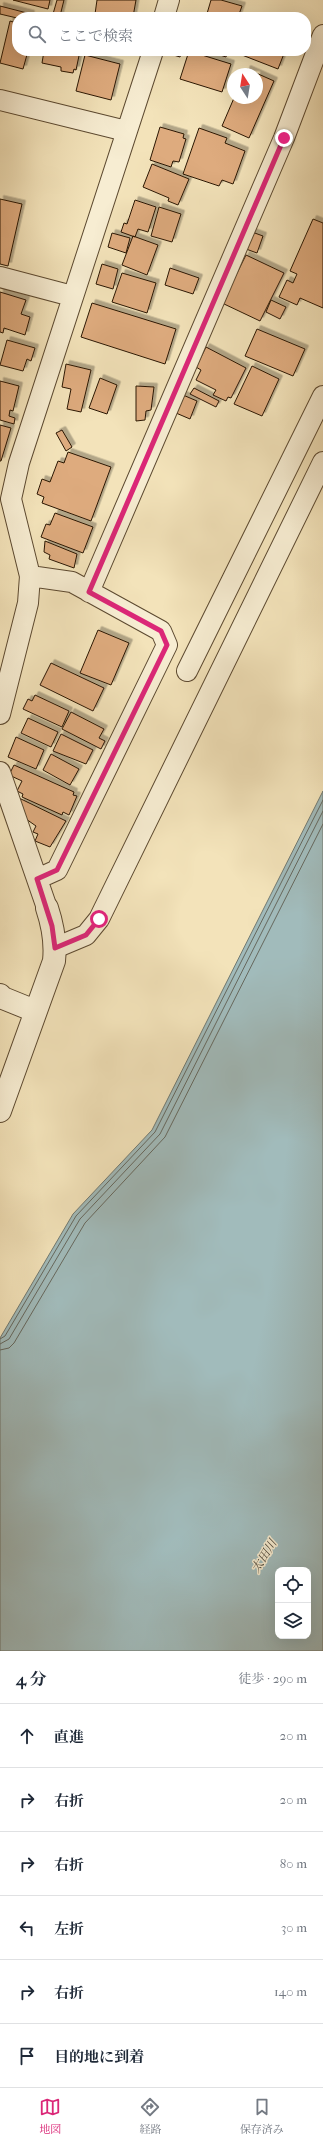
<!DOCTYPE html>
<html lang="ja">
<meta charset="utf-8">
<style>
:root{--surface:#fff;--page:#f2f2f3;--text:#1f2937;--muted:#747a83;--line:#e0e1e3;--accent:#db2777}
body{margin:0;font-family:"IM FELL French Canon","Noto Serif JP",serif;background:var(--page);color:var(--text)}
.controls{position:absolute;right:12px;bottom:12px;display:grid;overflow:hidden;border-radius:8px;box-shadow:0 4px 16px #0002}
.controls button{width:36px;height:36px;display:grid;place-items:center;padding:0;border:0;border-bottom:1px solid var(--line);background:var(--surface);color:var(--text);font:20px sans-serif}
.compass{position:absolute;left:227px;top:68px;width:36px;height:36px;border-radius:50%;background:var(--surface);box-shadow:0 4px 16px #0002;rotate:348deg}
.stop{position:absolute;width:12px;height:12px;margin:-9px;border:3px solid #db2777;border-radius:50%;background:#fff}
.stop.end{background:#db2777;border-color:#fff;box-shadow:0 1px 4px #0008}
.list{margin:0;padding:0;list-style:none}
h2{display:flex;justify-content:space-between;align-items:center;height:52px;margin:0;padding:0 16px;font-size:17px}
h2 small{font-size:13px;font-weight:400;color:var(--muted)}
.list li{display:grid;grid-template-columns:26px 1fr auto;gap:12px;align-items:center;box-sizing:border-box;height:64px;padding:0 16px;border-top:1px solid var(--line)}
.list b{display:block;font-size:15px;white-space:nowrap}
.list em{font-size:13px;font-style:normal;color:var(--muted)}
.icon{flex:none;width:22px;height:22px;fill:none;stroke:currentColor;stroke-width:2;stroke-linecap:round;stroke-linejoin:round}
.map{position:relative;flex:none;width:323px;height:1651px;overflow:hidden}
.search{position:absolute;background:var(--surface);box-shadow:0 4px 16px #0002;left:12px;right:12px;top:12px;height:44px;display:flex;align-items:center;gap:10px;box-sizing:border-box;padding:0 14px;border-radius:16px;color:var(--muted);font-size:15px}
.sheet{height:436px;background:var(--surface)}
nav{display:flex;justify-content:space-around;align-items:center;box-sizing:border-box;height:56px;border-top:1px solid var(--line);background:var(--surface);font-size:11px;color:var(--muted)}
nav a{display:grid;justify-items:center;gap:2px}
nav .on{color:var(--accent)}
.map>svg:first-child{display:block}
.water{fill:#a1bbbb;stroke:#717971;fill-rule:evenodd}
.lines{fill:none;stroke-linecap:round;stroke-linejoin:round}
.shore{stroke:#66685e;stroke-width:1}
.building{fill:#deab7e;stroke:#2a1602;filter:url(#shadow)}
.minor-casing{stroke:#5c4930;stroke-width:22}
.tertiary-casing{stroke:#5c4930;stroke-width:24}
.minor{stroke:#f7edd2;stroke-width:20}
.tertiary{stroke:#f7edd2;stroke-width:22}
.route{stroke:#db2777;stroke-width:5}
.labels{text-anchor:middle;stroke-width:3;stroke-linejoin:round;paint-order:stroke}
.water-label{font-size:12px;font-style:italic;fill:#545043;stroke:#f7edd2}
</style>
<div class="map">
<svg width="323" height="1651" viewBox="0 0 323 1651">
<defs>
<filter id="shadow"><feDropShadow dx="3.5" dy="-3.5" stdDeviation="0" flood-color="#0004"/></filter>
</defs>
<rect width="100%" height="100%" fill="#f3e3ba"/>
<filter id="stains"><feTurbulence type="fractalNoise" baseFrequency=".005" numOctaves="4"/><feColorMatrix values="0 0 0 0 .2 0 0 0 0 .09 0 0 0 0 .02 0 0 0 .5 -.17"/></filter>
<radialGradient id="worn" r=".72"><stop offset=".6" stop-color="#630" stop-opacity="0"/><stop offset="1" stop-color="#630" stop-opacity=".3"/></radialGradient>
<path class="water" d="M323,791V1651H0V1338L73,1214L152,1130ZM278,1570H308V1636H278Z"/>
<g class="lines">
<path class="shore" d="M0,1339L5,1336L76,1216L155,1132L323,800
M0,1344L9,1339L80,1219L160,1134L323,811
M0,1350L9,1348L14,1343L85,1223L165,1137L323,824"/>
</g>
<path class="building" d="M13,0H50L48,9Z
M57,0H64L60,16L53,14Z
M97,0H136L133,17H113L95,14Z
M211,0H221L242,6L238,17H206Z
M0,6L31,14L30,17L17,18L0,14Z
M10,21L17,23V51H28L23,69L0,63Z
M44,51H80L76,70L74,69L73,73L61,71V67L42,63Z
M167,51H182L180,57L167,53Z
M189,51L231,64L222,92L180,79Z
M207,51H228L226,57Z
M243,51H285L278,69L242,55Z
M85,55L120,64L111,100L76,91Z
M247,69L274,81L249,138L222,126L234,98H257V74H245Z
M160,127L184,134L183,138L186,139L179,162L173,161L171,167L150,160Z
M199,128L227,138L225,143L245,151L233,184L222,180L219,186L183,174Z
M152,164L189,179L178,205L168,201L169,198L143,187Z
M0,199L22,204L8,266L0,264Z
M135,200L156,207L148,232L138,229L135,237L121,232L124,223L127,224Z
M159,207L181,214L172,242L151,236Z
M313,219L323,223V308L300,298L297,305L279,297L287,280L293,283L297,274L290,271Z
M252,232L263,236L257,253L246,249Z
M112,233L130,238L126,253L108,247Z
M133,236L158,245L147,275L122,265Z
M246,255L284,273L260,321L222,303Z
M102,264L118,269L113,289L96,284Z
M170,268L199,278L193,294L165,285Z
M122,273L156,283L147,313L112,302Z
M0,292L26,300L21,314L30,317L25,335L4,328L3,333L0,332Z
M271,300L286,307L280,319L266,312Z
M92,303L176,329L165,364L81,337Z
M257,329L305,349L293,376L245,356Z
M7,340L35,348L31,361L27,359L23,371L0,365Z
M206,347L246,368L231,398L228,397L226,401L213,395L216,390L196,380L201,370L196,367Z
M66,364L91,370L81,412L67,409L71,389L62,387Z
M252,366L279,379L262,416L234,404Z
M100,378L117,385L107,414L89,408Z
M0,381L19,386L13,411L10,410L9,416L15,418L14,424L0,420Z
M136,386L154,387L151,410L146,411L145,420L136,421Z
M194,388L219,401L216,407L190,394Z
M183,395L197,401L190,419L176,413Z
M0,425L11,428L1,461H0Z
M62,430L72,447L66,451L56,433Z
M68,452L111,467L91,521L42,503L44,497L37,494L42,479L50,482L58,461L64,463Z
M55,513L93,527L83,553L41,537L46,524L50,525Z
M45,541L77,554L74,568L49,559L50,555L44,552Z
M98,630L129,643L111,685L80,673Z
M51,663L104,688L93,711L40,685Z
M35,695L69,711L62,727L23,709L28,699L32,701Z
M71,712L104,729L99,738L105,741L101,749L62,729Z
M28,718L58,732L51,747L21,733Z
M61,734L93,750L86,764L53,751Z
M16,737L44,750L36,769L8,757Z
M51,754L79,769L70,785L43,770Z
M14,765L74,792L73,795L77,796L69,815L63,812L62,815L22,797L23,794L17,791L22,781L9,775Z
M19,798L66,821L50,847L35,841L38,834L33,832L36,826L26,819Z"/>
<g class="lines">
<defs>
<path id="minor" d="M164,17L169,0
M0,100L126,131
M0,277L72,296
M30,576L72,582L161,631L167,645L57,870L37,879
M89,592L284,138L323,35
M187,671L323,396
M0,714L28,603L30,576L11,499L19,463L153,51
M0,772L47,908
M55,948L86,935L99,919L323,462"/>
<path id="tertiary" d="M0,995L3,998L35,1011
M0,1111L54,961C56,942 53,926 47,908"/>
</defs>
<use href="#minor" class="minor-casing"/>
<use href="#tertiary" class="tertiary-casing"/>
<use href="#minor" class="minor"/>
<use href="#tertiary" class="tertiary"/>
</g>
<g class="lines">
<path class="route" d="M99,919L86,935L55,948L52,926L37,879L57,870L167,645L161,631L89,592L284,138"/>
</g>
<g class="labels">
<g class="water-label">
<text transform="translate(264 1556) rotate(-58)" y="4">太田川</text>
</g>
</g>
<rect width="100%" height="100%" filter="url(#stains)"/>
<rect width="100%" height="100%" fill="url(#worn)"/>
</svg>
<div class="controls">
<button><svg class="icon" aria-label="locate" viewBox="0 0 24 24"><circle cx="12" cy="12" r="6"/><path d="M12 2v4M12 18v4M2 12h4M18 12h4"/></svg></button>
<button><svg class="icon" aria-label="layers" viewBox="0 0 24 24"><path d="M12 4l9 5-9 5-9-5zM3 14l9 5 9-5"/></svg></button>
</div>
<svg class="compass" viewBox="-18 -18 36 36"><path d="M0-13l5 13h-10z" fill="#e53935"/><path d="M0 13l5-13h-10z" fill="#747a83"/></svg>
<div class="stop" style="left:99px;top:919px"></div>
<div class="stop end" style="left:284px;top:138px"></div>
<div class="search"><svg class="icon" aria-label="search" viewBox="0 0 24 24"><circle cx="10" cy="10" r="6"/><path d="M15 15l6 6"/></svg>ここで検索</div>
</div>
<section class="sheet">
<h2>4 分<small>徒歩 · 290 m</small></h2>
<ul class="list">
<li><svg class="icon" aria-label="ahead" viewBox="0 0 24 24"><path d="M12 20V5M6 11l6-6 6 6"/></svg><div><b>直進</b></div><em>20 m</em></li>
<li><svg class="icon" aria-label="right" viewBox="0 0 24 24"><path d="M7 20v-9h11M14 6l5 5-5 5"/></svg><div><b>右折</b></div><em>20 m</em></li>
<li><svg class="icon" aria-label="right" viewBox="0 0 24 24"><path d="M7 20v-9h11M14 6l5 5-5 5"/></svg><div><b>右折</b></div><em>80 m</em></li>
<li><svg class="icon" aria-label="left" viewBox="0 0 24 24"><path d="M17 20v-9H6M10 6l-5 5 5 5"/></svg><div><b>左折</b></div><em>30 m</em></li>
<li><svg class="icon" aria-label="right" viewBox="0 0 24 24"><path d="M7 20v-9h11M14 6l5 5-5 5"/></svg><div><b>右折</b></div><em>140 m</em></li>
<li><svg class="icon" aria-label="arrive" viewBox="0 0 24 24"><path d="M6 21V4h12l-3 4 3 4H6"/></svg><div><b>目的地に到着</b></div></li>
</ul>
</section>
<nav>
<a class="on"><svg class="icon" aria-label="map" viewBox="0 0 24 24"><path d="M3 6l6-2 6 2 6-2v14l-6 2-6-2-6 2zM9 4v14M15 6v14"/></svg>地図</a>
<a><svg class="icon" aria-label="directions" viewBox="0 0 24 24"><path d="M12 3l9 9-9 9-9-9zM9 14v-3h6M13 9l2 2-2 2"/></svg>経路</a>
<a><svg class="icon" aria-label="saved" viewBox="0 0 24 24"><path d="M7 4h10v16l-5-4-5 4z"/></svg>保存済み</a>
</nav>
